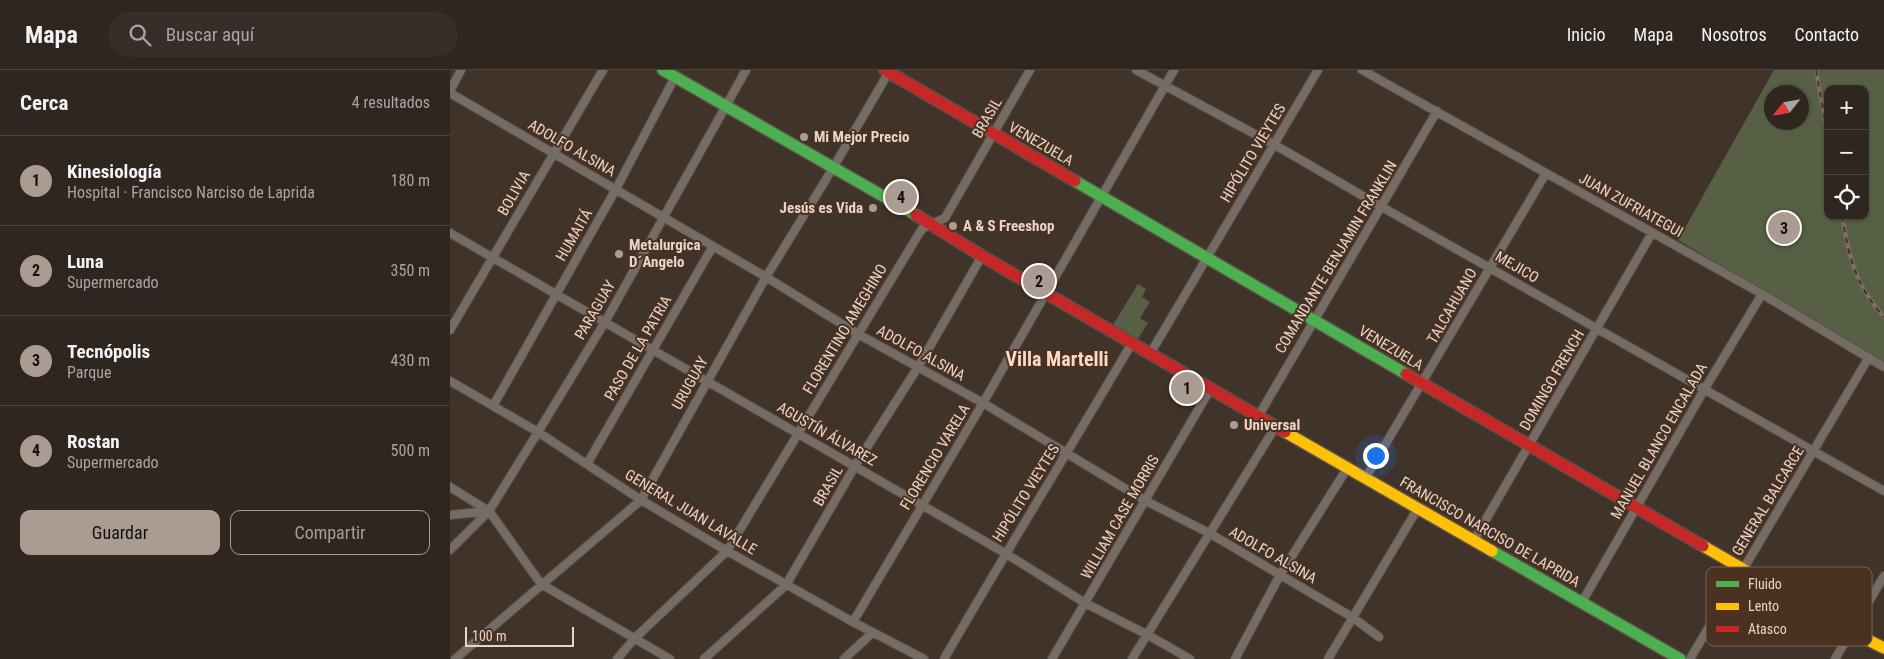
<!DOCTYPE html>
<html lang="es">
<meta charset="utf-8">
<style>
:root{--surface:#302620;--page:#382e29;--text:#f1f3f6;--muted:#a8a5a5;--line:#4b433e;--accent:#ab9c93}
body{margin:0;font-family:"Roboto Condensed",sans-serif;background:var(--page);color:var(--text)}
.controls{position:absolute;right:15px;top:15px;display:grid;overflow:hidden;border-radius:10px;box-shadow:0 1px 4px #0004}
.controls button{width:45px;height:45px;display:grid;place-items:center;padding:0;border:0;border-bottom:1px solid var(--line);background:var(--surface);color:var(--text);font:25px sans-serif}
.compass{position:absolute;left:1314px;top:15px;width:45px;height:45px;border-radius:50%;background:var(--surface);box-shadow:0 1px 4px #0004;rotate:239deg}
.scale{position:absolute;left:15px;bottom:12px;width:109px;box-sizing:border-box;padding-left:5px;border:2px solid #e5d5cb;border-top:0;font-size:14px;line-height:18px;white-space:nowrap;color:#e5d5cb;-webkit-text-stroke:4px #4a3120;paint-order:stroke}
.you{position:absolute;left:925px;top:385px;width:18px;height:18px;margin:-12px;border:4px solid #fff;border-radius:50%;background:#1a73e8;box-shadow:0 0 0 8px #1a73e833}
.badge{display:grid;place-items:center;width:32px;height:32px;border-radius:50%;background:var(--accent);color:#111;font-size:16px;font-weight:700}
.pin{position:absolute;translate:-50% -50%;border:2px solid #fff;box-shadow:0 1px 5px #0006}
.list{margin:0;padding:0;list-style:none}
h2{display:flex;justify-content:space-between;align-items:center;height:65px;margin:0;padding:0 20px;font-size:21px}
h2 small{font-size:16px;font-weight:400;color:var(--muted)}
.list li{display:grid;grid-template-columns:32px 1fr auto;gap:15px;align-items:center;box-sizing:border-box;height:90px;padding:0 20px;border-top:1px solid var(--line)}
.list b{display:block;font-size:19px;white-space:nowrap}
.list p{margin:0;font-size:16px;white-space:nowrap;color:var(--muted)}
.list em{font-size:16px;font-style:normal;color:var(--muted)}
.actions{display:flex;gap:10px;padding:15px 20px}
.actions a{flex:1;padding:11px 0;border:1px solid var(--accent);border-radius:10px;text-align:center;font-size:18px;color:var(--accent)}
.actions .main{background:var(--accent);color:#111}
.icon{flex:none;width:28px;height:28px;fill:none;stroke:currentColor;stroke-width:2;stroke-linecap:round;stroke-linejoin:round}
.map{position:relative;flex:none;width:1434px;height:589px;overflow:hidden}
header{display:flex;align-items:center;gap:30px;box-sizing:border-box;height:70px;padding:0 25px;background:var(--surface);border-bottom:1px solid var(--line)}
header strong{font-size:24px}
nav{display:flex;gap:28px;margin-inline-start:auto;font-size:18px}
.search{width:350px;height:45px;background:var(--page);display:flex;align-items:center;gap:12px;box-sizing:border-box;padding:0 18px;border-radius:28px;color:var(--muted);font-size:19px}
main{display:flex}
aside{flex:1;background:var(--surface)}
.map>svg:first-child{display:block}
.green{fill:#576044;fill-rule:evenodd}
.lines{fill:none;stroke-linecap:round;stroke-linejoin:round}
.street-casing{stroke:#5b4f48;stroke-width:10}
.fast-casing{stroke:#5b4f48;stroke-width:14}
.slow-casing{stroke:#5b4f48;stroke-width:14}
.jam-casing{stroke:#5b4f48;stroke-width:14}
.street{stroke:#766c66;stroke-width:8}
.fast{stroke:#4caf50;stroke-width:11}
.slow{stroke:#ffc107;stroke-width:11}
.jam{stroke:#c62828;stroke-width:11}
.rail-casing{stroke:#7b706a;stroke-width:4}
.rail{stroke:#4a3120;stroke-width:2;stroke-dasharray:5.5;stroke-linecap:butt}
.poi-dot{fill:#ab9c93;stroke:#4a3120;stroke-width:2}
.labels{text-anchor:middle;stroke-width:4;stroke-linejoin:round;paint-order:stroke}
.street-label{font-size:15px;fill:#e5d5cb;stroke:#4a3120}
.poi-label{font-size:15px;font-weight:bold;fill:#e5d5cb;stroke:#4a3120;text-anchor:start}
.district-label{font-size:20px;font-weight:bold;fill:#fad9c5;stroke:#4a3120}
.key{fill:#4a3120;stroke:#786253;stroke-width:1}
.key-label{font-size:14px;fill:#e5d5cb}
</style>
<header>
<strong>Mapa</strong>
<div class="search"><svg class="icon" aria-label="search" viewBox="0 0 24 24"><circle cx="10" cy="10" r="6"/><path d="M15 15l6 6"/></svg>Buscar aquí</div>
<nav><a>Inicio</a><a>Mapa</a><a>Nosotros</a><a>Contacto</a></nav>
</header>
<main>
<aside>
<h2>Cerca<small>4 resultados</small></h2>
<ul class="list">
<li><span class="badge">1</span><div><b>Kinesiología</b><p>Hospital · Francisco Narciso de Laprida</p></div><em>180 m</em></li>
<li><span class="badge">2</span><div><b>Luna</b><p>Supermercado</p></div><em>350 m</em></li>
<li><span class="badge">3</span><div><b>Tecnópolis</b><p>Parque</p></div><em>430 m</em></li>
<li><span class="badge">4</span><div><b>Rostan</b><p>Supermercado</p></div><em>500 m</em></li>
</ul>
<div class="actions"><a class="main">Guardar</a><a>Compartir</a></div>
</aside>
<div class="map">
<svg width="1434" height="589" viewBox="0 0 1434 589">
<rect width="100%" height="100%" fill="#40332a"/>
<path class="green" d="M1324,0H1434V294L1228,170ZM1378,19H1415V146H1378ZM1322,22H1352V52H1322Z
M688,214L696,219L692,227L700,232L690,248L698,253L688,269L663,255Z"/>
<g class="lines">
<defs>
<path id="street" d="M686,0L825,75L932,137L1434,421
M912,0L1312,224L1434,297
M0,21L11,0
M0,23L316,207L408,264L533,333L696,431L759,463L902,547L929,567
M0,163L555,483L635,533L698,565L740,589
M0,260L153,0
M700,284L868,0
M0,311L88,362L191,430L277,481L403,552L474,589
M43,336L166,119L225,7
M809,345L987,41
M137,394L263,176
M916,407L1096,103
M0,417L39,441L91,514L220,589
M0,445L39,441
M1024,470L1202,163
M0,480L39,441L88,362L155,252L296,0
M1132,532L1254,320L1312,224
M403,552L533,333L724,0
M5,589L191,430L316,207L383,98L440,0
M167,589L185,568L277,481L470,162L473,158L495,148L580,0
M254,589L336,515L405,396L468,297L532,186
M394,589L422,563
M494,589C555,483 620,379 682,273
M602,589L761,318
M682,589L826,356
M785,589L830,505L898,397
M878,589L968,438
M1240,589L1419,287
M1385,589L1434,506"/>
<path id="fast" d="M213,0L466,145
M625,111L956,304
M1042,481L1230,589"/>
<path id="slow" d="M835,362L1042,481
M1253,476L1402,562L1434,578"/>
<path id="jam" d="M435,0L625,111
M466,145L532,186L835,362
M956,304L1253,476"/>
</defs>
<use href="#street" class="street-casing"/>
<use href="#fast" class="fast-casing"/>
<use href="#slow" class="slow-casing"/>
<use href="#jam" class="jam-casing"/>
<use href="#street" class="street"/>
<use href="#fast" class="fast"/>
<use href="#slow" class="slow"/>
<use href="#jam" class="jam"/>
<defs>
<path id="rail" d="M1366,0L1378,67
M1392,146C1399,187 1405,215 1434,247"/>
</defs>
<use href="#rail" class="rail-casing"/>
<use href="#rail" class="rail"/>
</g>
<g class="poi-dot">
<circle cx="354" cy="67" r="5"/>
<circle cx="423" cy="138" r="5"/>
<circle cx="503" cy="156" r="5"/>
<circle cx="169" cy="184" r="5"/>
<circle cx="784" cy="355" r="5"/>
</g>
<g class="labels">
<g class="street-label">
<text transform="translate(537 48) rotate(-60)" y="5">BRASIL</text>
<text transform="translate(591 74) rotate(30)" y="5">VENEZUELA</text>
<text transform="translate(122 78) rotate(30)" y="5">ADOLFO ALSINA</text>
<text transform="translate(803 83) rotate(-59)" y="5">HIPÓLITO VIEYTES</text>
<text transform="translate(64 123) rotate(-60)" y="5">BOLIVIA</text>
<text transform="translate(1181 135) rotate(29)" y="5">JUAN ZUFRIATEGUI</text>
<text transform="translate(124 165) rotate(-60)" y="5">HUMAITÁ</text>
<text transform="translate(886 187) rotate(-59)" y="5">COMANDANTE BENJAMIN FRANKLIN</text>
<text transform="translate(1067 197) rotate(30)" y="5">MEJICO</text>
<text transform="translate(1002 236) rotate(-60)" y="5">TALCAHUANO</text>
<text transform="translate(145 240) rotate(-60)" y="5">PARAGUAY</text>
<text transform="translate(395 259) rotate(-59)" y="5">FLORENTINO AMEGHINO</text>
<text transform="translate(188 278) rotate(-60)" y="5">PASO DE LA PATRIA</text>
<text transform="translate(941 278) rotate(31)" y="5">VENEZUELA</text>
<text transform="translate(471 283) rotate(29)" y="5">ADOLFO ALSINA</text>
<text transform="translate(1102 310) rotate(-60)" y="5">DOMINGO FRENCH</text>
<text transform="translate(240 313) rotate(-61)" y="5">URUGUAY</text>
<text transform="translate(377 364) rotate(30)" y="5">AGUSTÍN ÁLVAREZ</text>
<text transform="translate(1209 371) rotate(-60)" y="5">MANUEL BLANCO ENCALADA</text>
<text transform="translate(485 387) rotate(-59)" y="5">FLORENCIO VARELA</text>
<text transform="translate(378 416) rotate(-60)" y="5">BRASIL</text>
<text transform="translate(576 423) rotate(-58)" y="5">HIPÓLITO VIEYTES</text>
<text transform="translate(1318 431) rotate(-59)" y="5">GENERAL BALCARCE</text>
<text transform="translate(241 442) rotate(31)" y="5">GENERAL JUAN LAVALLE</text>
<text transform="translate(670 447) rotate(-60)" y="5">WILLIAM CASE MORRIS</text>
<text transform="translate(1040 462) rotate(30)" y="5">FRANCISCO NARCISO DE LAPRIDA</text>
<text transform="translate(823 485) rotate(30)" y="5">ADOLFO ALSINA</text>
</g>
<g class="poi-label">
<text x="364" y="72">Mi Mejor Precio</text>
<text x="413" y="143" text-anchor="end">Jesús es Vida</text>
<text x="513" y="161">A &amp; S Freeshop</text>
<text x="179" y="180">Metalurgica<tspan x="179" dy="17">D´Angelo</tspan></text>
<text x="794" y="360">Universal</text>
</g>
<g class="district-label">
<text x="607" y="296">Villa Martelli</text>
</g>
</g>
<rect x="1256" y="497" width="166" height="79" rx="8" class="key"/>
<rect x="1266" y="511" width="23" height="6" fill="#4caf50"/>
<rect x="1266" y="533" width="23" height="7" fill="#ffc107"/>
<rect x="1266" y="556" width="23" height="6" fill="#c62828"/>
<g class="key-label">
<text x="1298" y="519">Fluido</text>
<text x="1298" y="541">Lento</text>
<text x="1298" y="564">Atasco</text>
</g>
</svg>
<div class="controls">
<button>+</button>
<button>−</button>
<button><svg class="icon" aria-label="locate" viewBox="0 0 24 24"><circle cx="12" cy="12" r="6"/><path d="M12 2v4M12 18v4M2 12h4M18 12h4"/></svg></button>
</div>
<svg class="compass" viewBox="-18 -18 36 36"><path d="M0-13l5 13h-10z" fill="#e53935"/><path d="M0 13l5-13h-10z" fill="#a8a5a5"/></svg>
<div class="scale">100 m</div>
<div class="you"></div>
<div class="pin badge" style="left:737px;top:318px">1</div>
<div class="pin badge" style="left:589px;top:211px">2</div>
<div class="pin badge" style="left:1334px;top:158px">3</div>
<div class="pin badge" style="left:451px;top:127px">4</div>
</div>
</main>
